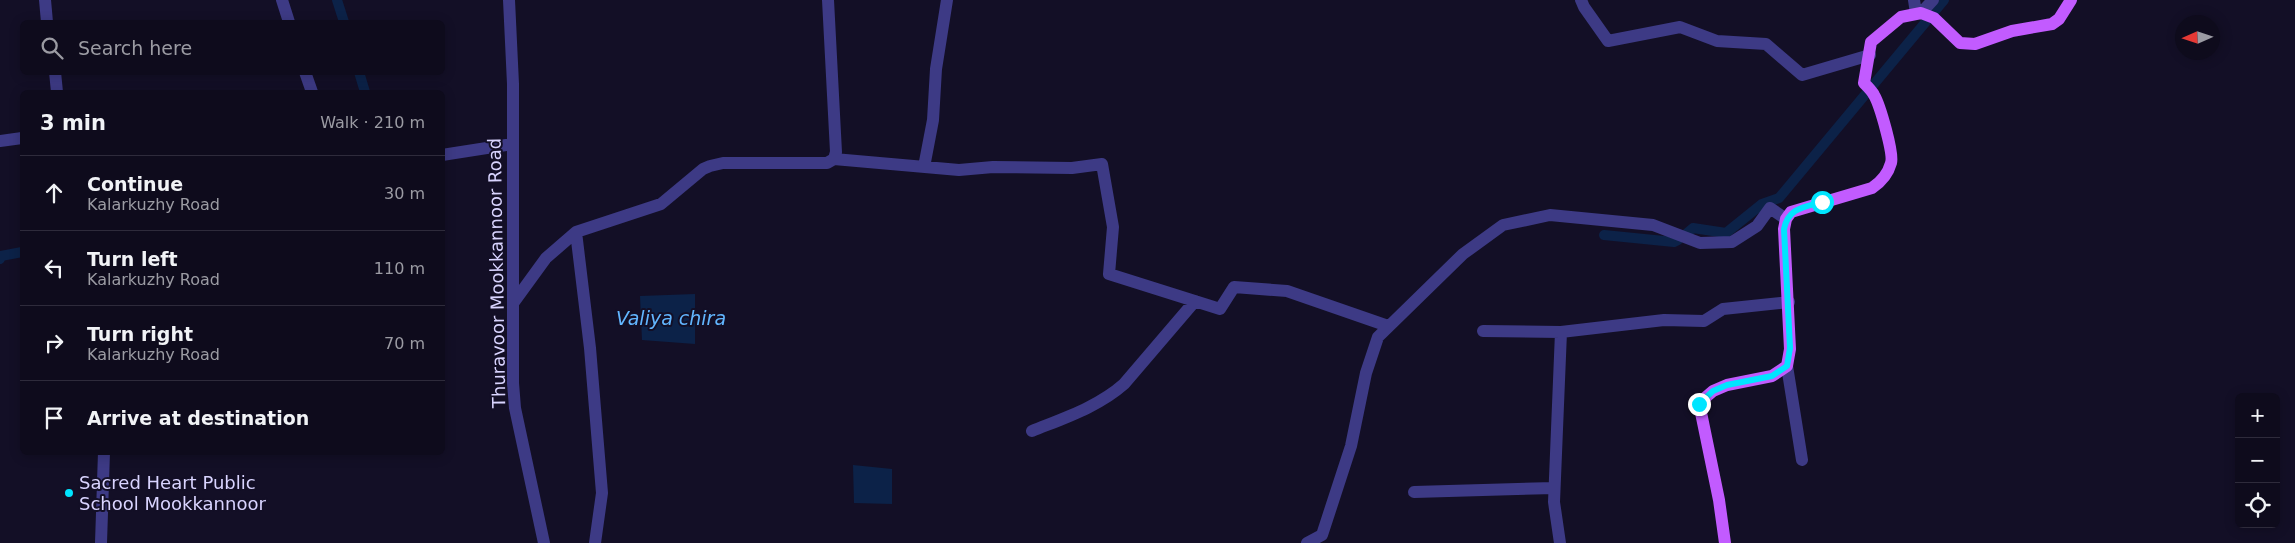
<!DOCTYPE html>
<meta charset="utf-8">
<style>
:root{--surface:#0e0b1c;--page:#1c1929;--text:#f1f3f6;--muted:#9b9ba3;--line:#2e2b3b}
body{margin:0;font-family:"DejaVu Sans",sans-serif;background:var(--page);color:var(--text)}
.controls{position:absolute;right:15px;bottom:15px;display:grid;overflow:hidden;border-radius:8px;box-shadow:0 2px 12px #0003}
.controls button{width:45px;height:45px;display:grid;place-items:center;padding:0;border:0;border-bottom:1px solid var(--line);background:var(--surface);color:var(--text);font:25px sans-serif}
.compass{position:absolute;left:2175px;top:15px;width:45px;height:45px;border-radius:50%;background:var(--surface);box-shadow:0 2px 12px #0003;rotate:267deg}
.stop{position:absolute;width:15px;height:15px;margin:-11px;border:4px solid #00e5ff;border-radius:50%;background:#fff}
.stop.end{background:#00e5ff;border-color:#fff;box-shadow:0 1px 5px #0008}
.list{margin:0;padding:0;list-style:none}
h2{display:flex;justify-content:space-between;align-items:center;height:65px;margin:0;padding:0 20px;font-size:21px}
h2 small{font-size:16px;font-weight:400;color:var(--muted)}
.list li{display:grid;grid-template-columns:32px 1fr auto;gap:15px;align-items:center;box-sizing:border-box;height:75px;padding:0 20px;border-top:1px solid var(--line)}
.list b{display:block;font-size:19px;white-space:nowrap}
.list p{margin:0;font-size:16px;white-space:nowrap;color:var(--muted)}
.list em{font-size:16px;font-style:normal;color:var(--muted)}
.icon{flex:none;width:28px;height:28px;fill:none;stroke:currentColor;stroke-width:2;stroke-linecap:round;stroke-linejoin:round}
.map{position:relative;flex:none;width:2295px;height:543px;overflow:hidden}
.search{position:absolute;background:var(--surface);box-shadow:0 2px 12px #0003;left:20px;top:20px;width:425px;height:55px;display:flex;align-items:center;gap:12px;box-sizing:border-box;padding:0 18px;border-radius:8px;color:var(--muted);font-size:19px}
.panel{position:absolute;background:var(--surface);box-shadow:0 2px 12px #0003;left:20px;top:90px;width:425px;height:365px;border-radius:8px}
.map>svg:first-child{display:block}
.water{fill:#0c2248}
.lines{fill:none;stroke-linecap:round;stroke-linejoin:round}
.canal{stroke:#0c2248;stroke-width:10}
.minor{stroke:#3d3a85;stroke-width:12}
.major{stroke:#c25bff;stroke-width:12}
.route{stroke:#00e5ff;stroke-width:6}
.poi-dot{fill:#00e5ff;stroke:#130f26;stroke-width:2}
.labels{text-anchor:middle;stroke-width:4;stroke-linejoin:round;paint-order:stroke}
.street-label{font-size:18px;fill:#d9d4ff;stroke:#130f26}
.poi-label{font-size:18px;fill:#d9d4ff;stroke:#130f26;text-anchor:start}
.water-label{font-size:19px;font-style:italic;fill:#62b6ff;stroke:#130f26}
</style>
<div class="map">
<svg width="2295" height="543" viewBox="0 0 2295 543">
<rect width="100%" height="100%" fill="#130f26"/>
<path class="water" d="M695,294V344L642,340L640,296Z
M853,465L892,469V504L854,503Z"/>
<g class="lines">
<path class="canal" d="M337,0L344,22
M359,72L365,92
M1687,233L1693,228L1726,233L1762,204L1779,198L1944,0
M1604,235L1674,242L1678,240
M0,259L1,256L22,252"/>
<path class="minor" d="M45,0L47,22
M282,0L289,22
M509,0L513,84V383L515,408L544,543
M1581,0L1584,7L1608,41L1680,27L1717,41L1766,44L1802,75L1870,55
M1914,0L1916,13
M1921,13L1933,0
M55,72L57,92
M305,72L312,92
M0,141L22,138
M442,155L512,144
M834,159L959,170L993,167L1072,168L1102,164L1113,227L1109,274L1220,309L1234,287L1287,291L1388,326
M924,167L933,120L936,69L947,0
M576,232L590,348L602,493L595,543
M514,302L546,258L576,232L661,204L703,169L710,166L723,163H827L834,159L836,152L828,0
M1483,331L1561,332L1664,320L1704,321L1723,309L1789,302
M1787,366L1802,460
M1032,431C1064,418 1098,407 1124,384L1195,301
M1414,492L1554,488
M101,543L104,452
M1307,543L1322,535L1351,446L1366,373L1378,337L1463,254L1503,225L1550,215L1653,225L1700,243L1732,242L1757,226L1770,208L1786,219
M1560,543L1554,502L1561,332"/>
<path class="major" d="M1725,543L1719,500L1699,403L1713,391L1727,385L1772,376L1787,366L1790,349L1784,229L1786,219L1791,212L1872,188C1881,182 1888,174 1891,163C1894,154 1880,105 1874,95C1872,91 1868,87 1864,83L1871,42L1901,17L1921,13L1934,18L1960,43L1975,44L2012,31L2052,24L2059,19L2071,0"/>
</g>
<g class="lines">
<path class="route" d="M1699,404L1713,391L1727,385L1772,376L1787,366L1790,348L1784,229C1788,208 1804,207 1822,202"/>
</g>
<circle class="poi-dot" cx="69" cy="493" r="5"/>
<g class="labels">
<g class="street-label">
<text transform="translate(497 273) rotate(-91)" y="6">Thuravoor Mookkannoor Road</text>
</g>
<g class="poi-label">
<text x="79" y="489">Sacred Heart Public<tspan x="79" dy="21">School Mookkannoor</tspan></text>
</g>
<g class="water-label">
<text x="671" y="325">Valiya chira</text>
</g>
</g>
</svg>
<div class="controls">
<button>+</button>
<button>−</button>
<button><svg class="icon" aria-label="locate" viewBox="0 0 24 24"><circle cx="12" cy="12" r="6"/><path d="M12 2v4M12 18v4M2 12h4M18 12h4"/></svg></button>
</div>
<svg class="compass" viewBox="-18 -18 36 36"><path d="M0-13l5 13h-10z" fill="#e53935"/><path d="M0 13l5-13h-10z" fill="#9b9ba3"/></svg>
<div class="stop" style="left:1822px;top:202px"></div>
<div class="stop end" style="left:1699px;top:404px"></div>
<div class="search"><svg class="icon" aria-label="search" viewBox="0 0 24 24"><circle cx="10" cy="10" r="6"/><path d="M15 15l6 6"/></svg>Search here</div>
<section class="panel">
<h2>3 min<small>Walk · 210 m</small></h2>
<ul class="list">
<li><svg class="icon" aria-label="ahead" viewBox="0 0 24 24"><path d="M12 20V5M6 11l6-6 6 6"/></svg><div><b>Continue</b><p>Kalarkuzhy Road</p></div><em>30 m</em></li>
<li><svg class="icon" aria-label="left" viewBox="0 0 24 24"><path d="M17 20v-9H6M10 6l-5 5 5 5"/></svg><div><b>Turn left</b><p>Kalarkuzhy Road</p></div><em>110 m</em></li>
<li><svg class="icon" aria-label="right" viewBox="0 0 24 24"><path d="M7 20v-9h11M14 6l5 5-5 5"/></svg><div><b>Turn right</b><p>Kalarkuzhy Road</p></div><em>70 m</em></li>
<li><svg class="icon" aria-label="arrive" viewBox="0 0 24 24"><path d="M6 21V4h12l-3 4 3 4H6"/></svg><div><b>Arrive at destination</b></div></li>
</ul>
</section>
</div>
